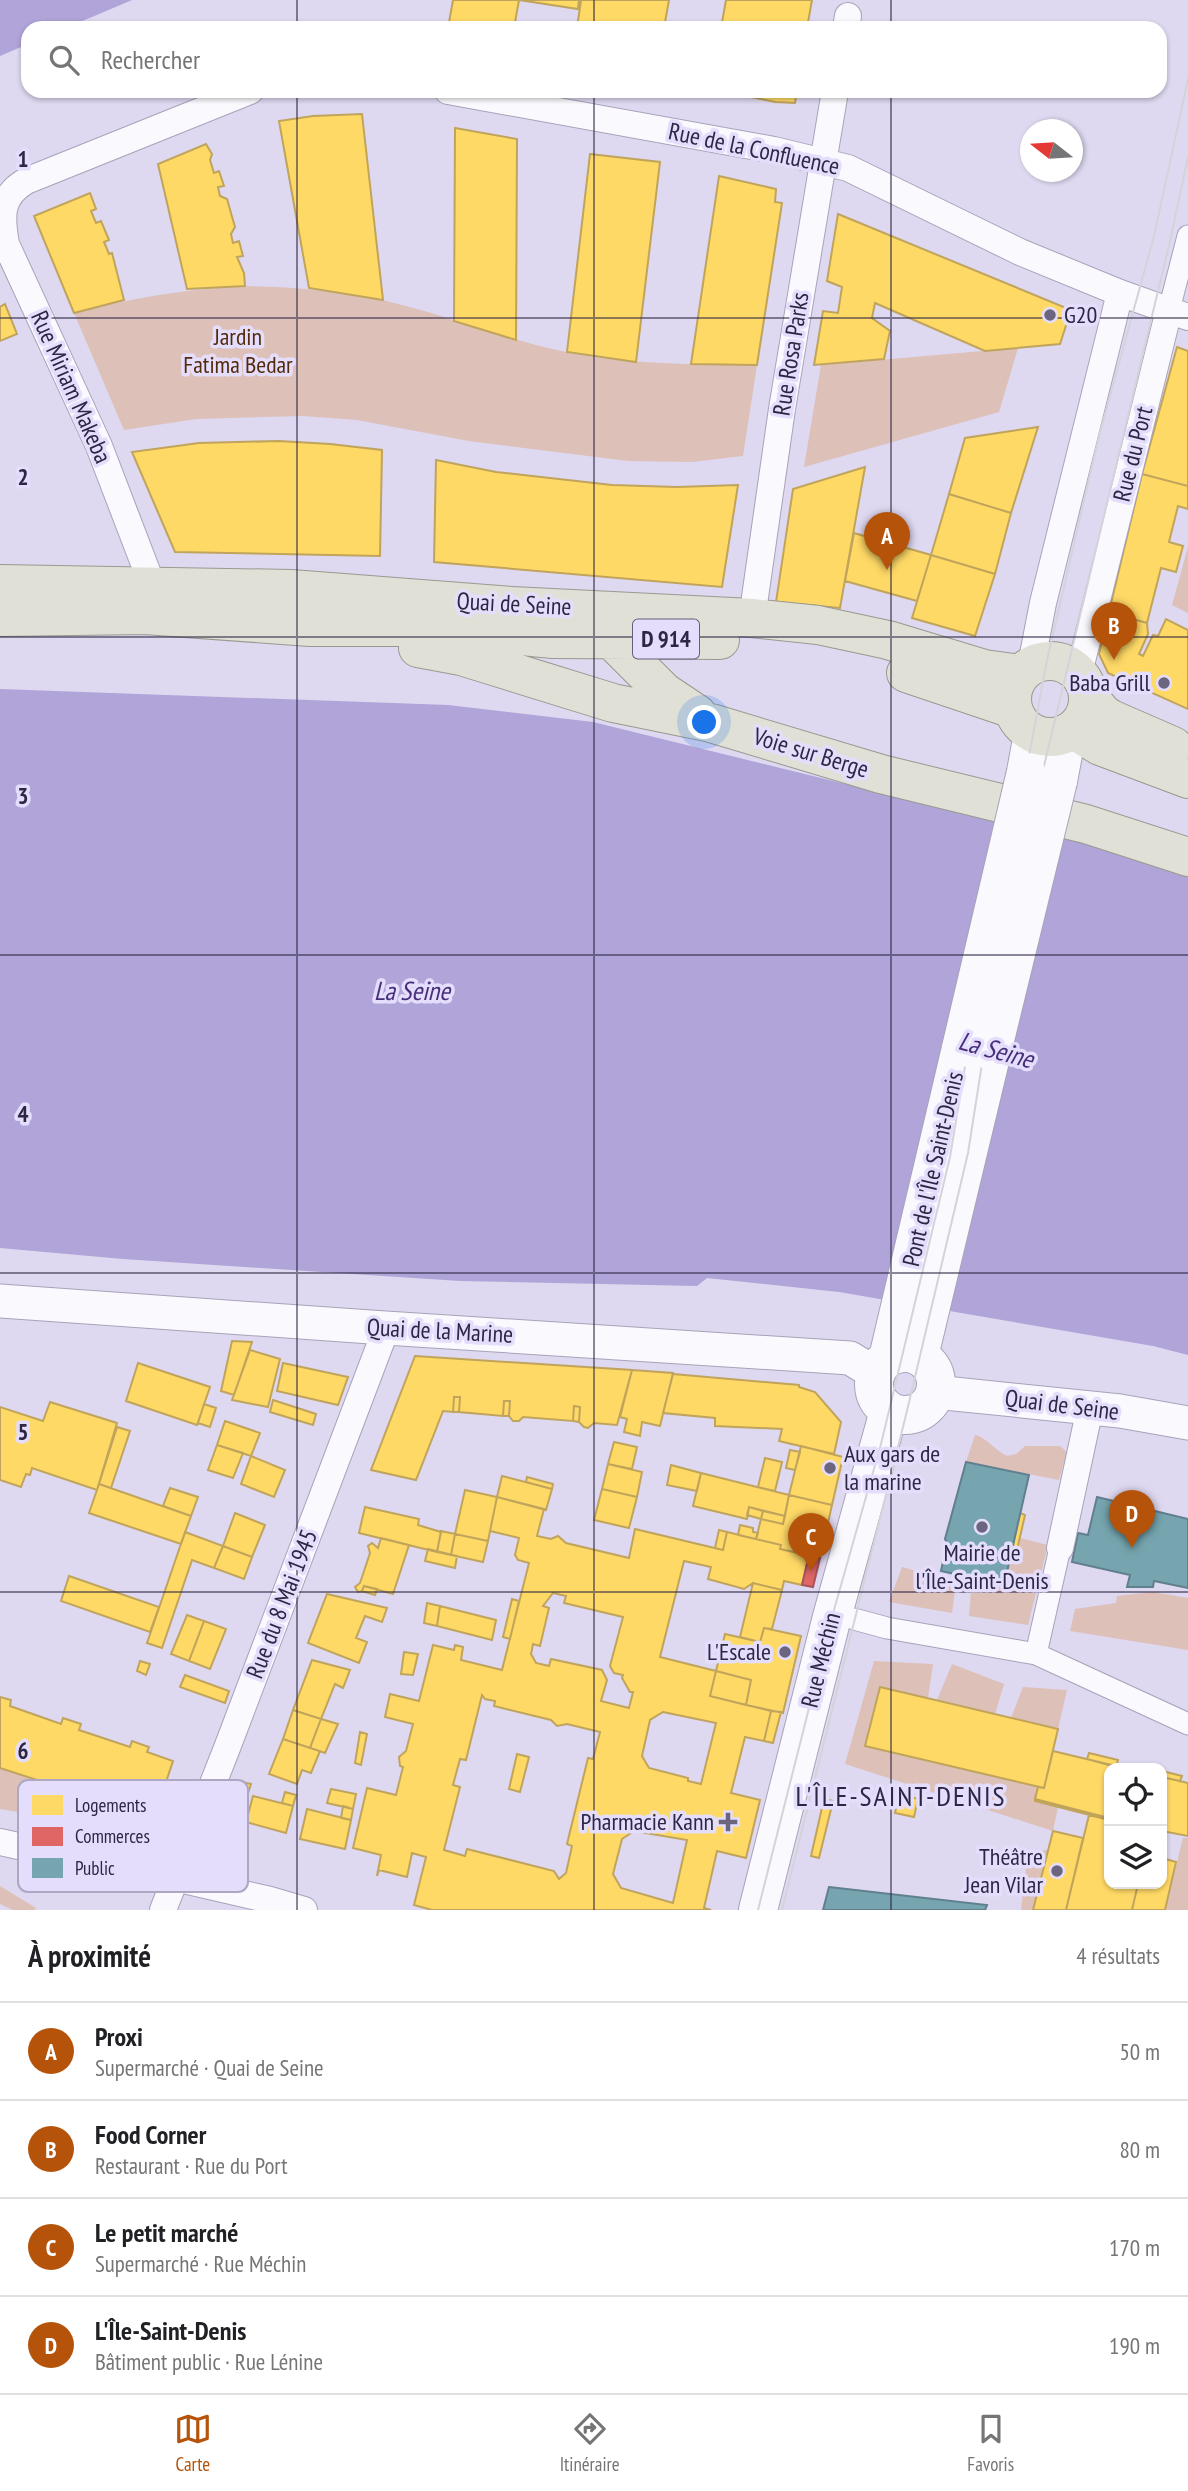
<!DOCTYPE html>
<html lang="fr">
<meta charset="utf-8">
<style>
:root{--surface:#fff;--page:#f2f2f2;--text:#202124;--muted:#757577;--line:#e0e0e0;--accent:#b45309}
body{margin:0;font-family:"PT Sans Narrow",sans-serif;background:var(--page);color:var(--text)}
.controls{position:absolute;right:21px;bottom:21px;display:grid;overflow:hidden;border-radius:14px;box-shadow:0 2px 5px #0004}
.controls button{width:63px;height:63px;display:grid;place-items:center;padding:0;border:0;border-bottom:2px solid var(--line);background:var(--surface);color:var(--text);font:35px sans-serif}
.compass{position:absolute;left:1020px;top:119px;width:63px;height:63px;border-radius:50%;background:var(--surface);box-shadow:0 2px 5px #0004;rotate:287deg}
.you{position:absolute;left:705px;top:723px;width:24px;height:24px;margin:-18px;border:5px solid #fff;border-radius:50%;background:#1a73e8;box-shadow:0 0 0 10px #1a73e833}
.badge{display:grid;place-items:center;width:46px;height:46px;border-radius:50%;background:var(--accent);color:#fff;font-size:23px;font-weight:700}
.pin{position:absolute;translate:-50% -58px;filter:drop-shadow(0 2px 4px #0008)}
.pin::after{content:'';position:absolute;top:37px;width:24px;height:21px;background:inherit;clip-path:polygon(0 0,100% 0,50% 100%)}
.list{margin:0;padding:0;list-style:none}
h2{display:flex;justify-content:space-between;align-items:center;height:91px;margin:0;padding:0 28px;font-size:30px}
h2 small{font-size:23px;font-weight:400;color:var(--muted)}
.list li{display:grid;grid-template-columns:46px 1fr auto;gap:21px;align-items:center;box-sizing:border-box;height:98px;padding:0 28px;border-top:2px solid var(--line)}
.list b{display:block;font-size:26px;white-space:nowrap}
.list p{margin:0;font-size:23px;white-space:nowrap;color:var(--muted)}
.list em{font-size:23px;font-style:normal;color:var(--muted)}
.icon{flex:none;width:38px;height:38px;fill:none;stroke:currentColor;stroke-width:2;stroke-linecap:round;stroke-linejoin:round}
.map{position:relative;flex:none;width:1188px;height:1910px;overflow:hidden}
.search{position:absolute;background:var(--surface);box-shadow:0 2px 5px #0004;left:21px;right:21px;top:21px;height:77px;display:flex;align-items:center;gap:18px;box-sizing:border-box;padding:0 24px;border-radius:21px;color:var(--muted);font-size:26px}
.sheet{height:483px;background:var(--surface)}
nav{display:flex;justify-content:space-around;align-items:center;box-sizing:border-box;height:98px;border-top:2px solid var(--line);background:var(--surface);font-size:19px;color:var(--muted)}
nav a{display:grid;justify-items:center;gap:4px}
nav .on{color:var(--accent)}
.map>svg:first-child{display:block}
.green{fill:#ddc0b8}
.water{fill:#b0a4d8}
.homes{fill:#ffd966;stroke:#c0a45c;stroke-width:2;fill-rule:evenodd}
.shops{fill:#e06666;stroke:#ab535c;stroke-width:2}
.public{fill:#76a5af;stroke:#607f8f;stroke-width:2}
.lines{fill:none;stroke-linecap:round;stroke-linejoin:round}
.pedestrian-casing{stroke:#a8a2ba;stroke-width:23}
.minor-casing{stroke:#a8a2ba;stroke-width:28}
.tertiary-casing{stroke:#a8a2ba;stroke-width:35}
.secondary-casing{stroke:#a8a2ba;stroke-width:40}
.primary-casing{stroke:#9a9990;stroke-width:40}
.pedestrian{stroke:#faf9fd;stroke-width:21}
.minor{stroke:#faf9fd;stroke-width:26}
.tertiary{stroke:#faf9fd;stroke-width:33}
.secondary{stroke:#faf9fd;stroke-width:38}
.primary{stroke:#e0e0d7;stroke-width:38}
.tram{stroke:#d5d3da;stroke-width:2}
.secondary-bridge-casing{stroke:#a8a2ba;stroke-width:40;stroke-linecap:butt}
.secondary-bridge{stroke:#faf9fd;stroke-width:38}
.grid{fill:none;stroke:#2e2743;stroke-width:2;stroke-opacity:0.55}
.poi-dot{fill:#6c6580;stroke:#e4defc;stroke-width:2.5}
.labels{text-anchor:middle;stroke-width:7;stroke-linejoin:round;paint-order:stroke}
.shield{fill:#e4defc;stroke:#655e7a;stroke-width:2}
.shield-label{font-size:23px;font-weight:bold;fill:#2e2743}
.street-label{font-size:24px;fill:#2e2743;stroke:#e4defc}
.poi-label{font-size:24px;fill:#2e2743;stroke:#e4defc;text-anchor:end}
.park-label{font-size:24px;fill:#532a09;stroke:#e4defc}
.water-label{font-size:26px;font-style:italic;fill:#472d7a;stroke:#e4defc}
.quarter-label{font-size:28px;letter-spacing:2px;fill:#2e2743;stroke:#e4defc}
.key{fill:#e4defc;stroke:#ada7c4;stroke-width:2}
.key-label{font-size:19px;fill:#2e2743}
.grid-label{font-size:23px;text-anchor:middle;font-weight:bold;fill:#2e2743;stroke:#e4defc;stroke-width:7;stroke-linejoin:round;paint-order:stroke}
</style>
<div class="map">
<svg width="1188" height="1910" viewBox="0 0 1188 1910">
<rect width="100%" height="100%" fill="#ded8f0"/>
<path class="green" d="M245,286C291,287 336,290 382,300C444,314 504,339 566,352C629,365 693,364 757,365L743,456L692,462L628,461L469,441L357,420L303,416L196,419L124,430L74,313C131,298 186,289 245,286Z
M1018,348L999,412L804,467L821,365Z
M1188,547V613L1172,605Z
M975,1435C986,1437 996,1451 1007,1456L1016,1454L1025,1446H1060L1067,1452L1059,1480L966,1462Z
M1020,1538L1048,1545L1028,1625L969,1616L972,1578L1003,1585L1011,1548L1017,1549Z
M902,1567L956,1582L952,1613L889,1602Z
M1153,1592L1188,1598V1650L1070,1631L1075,1609L1116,1603L1117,1596Z
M874,1661L933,1664L928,1698L880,1687L865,1746L1038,1787L1035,1799L1058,1807L1053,1831L845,1764Z
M952,1664L1004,1684L995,1714L937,1700Z
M1023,1687L1067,1690L1058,1729L1011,1718Z
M0,1768L44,1783L40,1796L29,1814L0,1809Z
M167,1780L186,1785L163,1842L160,1847L126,1838L124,1830L127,1810L154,1818Z
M1183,1838H1188V1910H1165Z
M1048,1850L1033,1910H1021L1028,1851Z
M34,1862L104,1879L100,1893L88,1888L38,1887Z
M0,1886L36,1908L35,1910H13L0,1904Z"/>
<path class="water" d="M0,0H132L66,28H28V44L0,56Z
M0,689L448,705L593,722L1069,839L1188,877V1355L1153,1346L839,1292L707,1278L697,1286L460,1281L123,1259L0,1248Z"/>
<path class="homes" d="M453,0H579L578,9L519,0L514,28H448Z
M581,0H669L664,28H577Z
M726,0H812L807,28H721Z
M723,91H797L795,103L775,102Z
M362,114L383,300L309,288L279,121L313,116Z
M455,128L517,139L516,340L454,321Z
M206,144L212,154L210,160L214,173L219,171L224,186L218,187L220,196L227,199L235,227L231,234L233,243L239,241L243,256L237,257L244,273L245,286L187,289L158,164Z
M590,154L660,162L636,362L567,352Z
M719,176L776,189L775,202L782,203L757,365L691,364Z
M90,193L96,209L91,211L96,223L101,221L109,240L104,242L109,254L112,253L124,300L74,313L34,216Z
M838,214L1071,310L1060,344L985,351L875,303L872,318L890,331L884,359L814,365L823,311L838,313L842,287L827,281Z
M5,304L17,334L0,341V307Z
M1177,347L1188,351V486L1142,474Z
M1038,427L1011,513L949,494L965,438Z
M279,441L330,444L382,450L380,556L175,552L132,452L199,443Z
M436,460L496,472L612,485L677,487L738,485L722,587L434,562Z
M865,467L840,608L776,602L793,489Z
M1142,474L1188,486V509L1178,506L1169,542L1183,546L1176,572L1161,568L1147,623L1109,612Z
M949,494L1011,513L995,574L931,555Z
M854,533L931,555L917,601L845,581Z
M931,555L995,574L975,636L912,618Z
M1109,612L1147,623L1148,634L1139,654L1143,656L1153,635L1158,636L1166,619L1188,630V709L1108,673L1099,654Z
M232,1341L252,1342L234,1395L221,1391Z
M250,1350L280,1359L268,1407L232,1400Z
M415,1356L632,1370L617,1425L594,1423L588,1428L584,1427L579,1422L580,1407L574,1406L573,1421L523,1417L519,1421H513L509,1416L510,1401H504L503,1416L459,1412L460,1397H454L453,1412L443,1411L416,1480L371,1470Z
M138,1363L210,1387L197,1425L126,1401Z
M283,1363L348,1377L338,1405L277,1391Z
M632,1370L673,1373L660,1426L642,1422L640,1436L624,1432L627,1419L620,1417Z
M673,1374L799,1385V1387L815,1392L841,1422L834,1454L779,1441L782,1429L715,1426V1418L663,1413Z
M454,1397H460L459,1412H453Z
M273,1400L316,1414L313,1425L270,1412Z
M504,1401H510L509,1416H503Z
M50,1402L117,1423L97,1490L32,1468L30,1475L26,1474L21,1487L0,1480V1407L43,1421Z
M204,1404L216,1408L210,1427L198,1423Z
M574,1406L580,1407L579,1422L573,1421Z
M225,1421L260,1433L251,1456L217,1445Z
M117,1427L130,1431L111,1488L99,1484Z
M614,1442L637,1447L632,1469L608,1464Z
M217,1445L243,1453L233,1478L208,1470Z
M801,1446L843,1457L832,1505L789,1495Z
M790,1450L800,1452L795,1470L786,1468Z
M251,1456L285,1470L274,1497L241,1484Z
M765,1458L782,1462L775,1491L758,1487Z
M608,1464L642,1472L637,1497L602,1489Z
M671,1465L701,1473L697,1491L667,1485Z
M701,1473L789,1495L785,1516L749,1507L747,1519L693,1506Z
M502,1476L552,1489L546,1510L497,1497Z
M527,1477L553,1484L552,1489L526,1482Z
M99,1484L191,1516L181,1544L89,1513Z
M170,1488L198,1497L191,1516L163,1506Z
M602,1489L637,1497L629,1528L594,1520Z
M465,1490L497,1497L488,1541L455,1534Z
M789,1495L832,1505L820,1558L780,1549L781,1545L756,1539L761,1519L783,1524Z
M497,1497L544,1509L537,1536L551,1539L558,1536L566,1543L629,1558L635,1529L723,1550L727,1532L781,1545L780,1549L809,1555L802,1585L784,1581L782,1590L753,1583L744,1589L708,1579L711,1567L684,1561L660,1657L716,1671L710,1696L771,1711L764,1741L745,1737L731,1793L760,1800L746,1858L717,1851L704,1908L711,1910H432L414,1905L426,1857L412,1853L407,1877L379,1870L377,1876L381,1855L353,1848L367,1788L396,1795L403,1767L400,1766L399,1757L406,1751L413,1724L385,1717L390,1694L419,1701L433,1645L454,1650L455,1645L463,1647L461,1660L502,1670L529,1563L518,1560L515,1555L519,1538L490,1531ZM553,1593L566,1596L564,1603L623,1617L610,1666L614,1673L623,1675L622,1678L630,1692H633L629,1708L601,1701L607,1680L602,1670L551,1659L549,1666L536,1663L531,1654L533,1644L540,1646L549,1608L543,1606ZM482,1695L485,1699L495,1701L494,1706L551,1720L557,1726L567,1724L600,1732L593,1759L588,1758L567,1844L572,1846L566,1873L559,1879L554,1871L467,1849L465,1856L444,1850L460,1787L453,1785L460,1759L466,1760ZM663,1712L716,1723L701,1784L688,1781V1778L649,1768L642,1756L650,1720ZM634,1831L687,1840L673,1903L621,1888L613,1874L622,1839Z
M365,1507L419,1519L418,1525L441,1532L437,1552L359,1533Z
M749,1507L763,1511L761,1519L747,1515Z
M763,1511L785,1516L783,1524L761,1519Z
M235,1513L265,1525L252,1557L223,1546Z
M1020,1513L1025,1515L1017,1550L1011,1548Z
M740,1525L753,1528V1532L758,1533L756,1539L738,1535Z
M719,1530L727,1532L723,1550L715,1548Z
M441,1531L455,1534L451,1555L437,1552Z
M185,1532L223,1546L214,1568L192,1560L162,1648L147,1643Z
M455,1534L488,1541L483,1562L451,1555Z
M381,1538L409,1545L393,1594L364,1586L362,1591L358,1592L355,1587L360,1583L370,1553L368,1546L372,1543L378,1548Z
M223,1546L252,1557L244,1579L214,1568Z
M428,1549L457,1556L455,1568L425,1561Z
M69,1576L159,1607L150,1632L61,1601Z
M753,1583L782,1590L772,1629L764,1628L760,1642L740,1637Z
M364,1586L377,1589L375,1595L362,1591Z
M327,1594L387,1608L382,1622L365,1616L356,1638L367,1642L359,1663L308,1643Z
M512,1599L519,1601L510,1639L503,1637Z
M427,1603L440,1606L437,1626L424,1623Z
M440,1606L496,1620L492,1640L437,1626Z
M187,1615L204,1621L189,1661L171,1654Z
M204,1621L226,1629L210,1669L189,1661Z
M764,1628L801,1636L783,1713L746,1705L751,1680L716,1671L725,1634L760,1642Z
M404,1652L418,1654L413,1675L401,1674Z
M312,1660L350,1670L343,1688L335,1684L321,1719L293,1710Z
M140,1661L150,1664L146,1675L137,1671Z
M716,1671L751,1680L746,1705L710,1696Z
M185,1675L229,1691L225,1703L180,1687Z
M880,1687L1058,1729L1044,1788L865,1746Z
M0,1697L11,1700L10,1706L61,1724L63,1718L81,1724L79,1730L130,1747L132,1741L149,1747L147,1752L173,1761L154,1818L0,1768Z
M293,1710L321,1719L310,1748L283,1739Z
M771,1711L781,1712L773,1743L764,1741Z
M321,1719L338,1724L325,1753L310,1748Z
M360,1732L367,1734L361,1765L355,1763Z
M283,1739L320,1751L311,1773L302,1770L297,1784L269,1774Z
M1053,1751L1124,1768H1109V1818L1035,1799L1038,1787L1044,1788Z
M1089,1753L1118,1760L1116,1767L1087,1759Z
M517,1754L529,1757L520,1792L509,1789Z
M1162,1771L1182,1776L1180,1781L1162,1777Z
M1162,1777L1188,1783V1836L1162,1831Z
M237,1781L251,1784L241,1814L225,1809Z
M331,1789L356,1794L353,1809L327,1803Z
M285,1792L296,1795L293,1806L282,1803Z
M899,1794L918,1799L914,1817L895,1813Z
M253,1796L293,1806L286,1833L246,1822Z
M824,1799L833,1801L819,1858L811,1856Z
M1035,1799L1109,1818V1820L1035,1801Z
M343,1806L353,1809L351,1820L341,1818Z
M307,1809L351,1820L345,1849L300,1839Z
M1089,1815L1109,1820V1884H1138L1132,1910H1066Z
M1053,1831L1083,1838L1066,1910H1033Z
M1162,1858L1176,1862L1165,1910H1132L1138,1884H1162Z"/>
<path class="shops" d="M809,1555L820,1558L813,1587L802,1585Z"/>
<path class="public" d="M966,1462L1029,1475L1004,1585L941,1571L947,1543L945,1539Z
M1097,1497L1188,1519V1588L1154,1581L1153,1587H1127L1130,1575L1072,1562L1078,1533L1088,1535Z
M829,1887L987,1905L985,1910H823Z"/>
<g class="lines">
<defs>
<path id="pedestrian" d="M1169,310L1188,236
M854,1619L887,1628L1036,1654L1188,1724
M1036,1654L1060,1548"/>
<path id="minor" d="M846,28L848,16
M448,91L774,150L848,168L1020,252L1120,293L1188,317
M153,587L99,446L6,244C1,216 0,196 26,181L250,91
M752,618L782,409L835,91
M1031,665L1043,603L1120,293
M1079,673L1169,310
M1060,1548L1090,1408
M0,1842L135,1872L175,1878L270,1900L304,1910
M163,1910L227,1748L386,1329"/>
<path id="tertiary" d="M0,1301C283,1322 567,1340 850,1358L876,1374
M935,1392L1120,1411L1188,1423"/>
<path id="secondary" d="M1026,772L1033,734
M1058,781L1067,733
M874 1384a31 31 0 1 1 62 0a31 31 0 1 1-62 0Z
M919,1356L992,1052
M888,1358L961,1048
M758,1910L832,1617L889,1411"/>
<path id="primary" d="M0,584L291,589L512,606L752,618L818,625L888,640L984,669L1021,674
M0,617L145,615L310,627H431L553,639L720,640
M598,634L612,640L664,692L697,714
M418,648L461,656L613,703L711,723L881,774L1086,824L1188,857
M1012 699a38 38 0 1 1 76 0a38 38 0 1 1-76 0Z
M906,673L1013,709
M1089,697L1103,714L1111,719L1173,746
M1074,730L1100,746L1188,779"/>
</defs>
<use href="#pedestrian" class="pedestrian-casing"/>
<use href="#minor" class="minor-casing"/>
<use href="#tertiary" class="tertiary-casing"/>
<use href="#secondary" class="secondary-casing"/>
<use href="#primary" class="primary-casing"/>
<use href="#pedestrian" class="pedestrian"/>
<use href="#minor" class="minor"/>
<use href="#tertiary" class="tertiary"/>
<use href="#secondary" class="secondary"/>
<use href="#primary" class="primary"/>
<path class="tram" d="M758,1910L832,1617L881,1444L950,1157L986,939L1026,772L1047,660L1099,436L1154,236L1188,79
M782,1910L906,1415L968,1153L1000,949L1170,241L1188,157"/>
<defs>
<path id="secondary-bridge" d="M961,1048L1026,772
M992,1052L1058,781"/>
</defs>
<use href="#secondary-bridge" class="secondary-bridge-casing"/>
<use href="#secondary-bridge" class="secondary-bridge"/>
</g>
<path class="grid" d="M297,0V28M594,0V28M891,0V28M297,91V1910M594,91V1910M891,91V1910M0,318H1188M0,637H1188M0,955H1188M0,1273H1188M0,1592H1188"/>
<g class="poi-dot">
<circle cx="1050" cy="315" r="7"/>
<circle cx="1164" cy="683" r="7"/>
<circle cx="830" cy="1468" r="7"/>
<circle cx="982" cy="1527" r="7"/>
<circle cx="785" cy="1652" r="7"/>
<path d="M724.5 1811.5h7v7h7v7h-7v7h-7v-7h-7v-7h7z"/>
<circle cx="1057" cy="1871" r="7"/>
</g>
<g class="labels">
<rect class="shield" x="633" y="619.5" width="66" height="39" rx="5"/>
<g class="shield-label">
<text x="666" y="647">D 914</text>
</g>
<g class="street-label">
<text transform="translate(754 149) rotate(12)" y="8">Rue de la Confluence</text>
<text transform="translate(791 354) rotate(-81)" y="8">Rue Rosa Parks</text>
<text transform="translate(71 387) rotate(66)" y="8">Rue Miriam Makeba</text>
<text transform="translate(1133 454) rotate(-76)" y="8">Rue du Port</text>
<text transform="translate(514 604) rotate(3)" y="8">Quai de Seine</text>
<text transform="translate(811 753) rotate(17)" y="8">Voie sur Berge</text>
<text transform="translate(933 1169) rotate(-77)" y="8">Pont de l'Île Saint-Denis</text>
<text transform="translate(440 1331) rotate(3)" y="8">Quai de la Marine</text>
<text transform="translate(1062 1405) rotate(7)" y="8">Quai de Seine</text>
<text transform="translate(282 1604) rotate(-69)" y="8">Rue du 8 Mai 1945</text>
<text transform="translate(821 1660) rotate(-76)" y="8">Rue Méchin</text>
</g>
<g class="poi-label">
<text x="1064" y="323" text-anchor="start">G20</text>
<text x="1150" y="691">Baba Grill</text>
<text x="844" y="1462" text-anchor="start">Aux gars de<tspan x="844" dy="28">la marine</tspan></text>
<text x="982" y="1561" text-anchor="middle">Mairie de<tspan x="982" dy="28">l'Île-Saint-Denis</tspan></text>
<text x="771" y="1660">L'Escale</text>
<text x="714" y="1830">Pharmacie Kann</text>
<text x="1043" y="1865">Théâtre<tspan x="1043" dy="28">Jean Vilar</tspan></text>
</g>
<g class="park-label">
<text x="238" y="345">Jardin<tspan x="238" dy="28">Fatima Bedar</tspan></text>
</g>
<g class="water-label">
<text x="412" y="1000">La Seine</text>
<text transform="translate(996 1050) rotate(15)" y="9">La Seine</text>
</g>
<g class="quarter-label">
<text x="901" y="1806">L'ÎLE-SAINT-DENIS</text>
</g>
</g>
<rect x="18" y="1780" width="230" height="112" rx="10" class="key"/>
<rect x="32" y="1795" width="31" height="20" fill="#ffd966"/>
<rect x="32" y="1827" width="31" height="19" fill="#e06666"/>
<rect x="32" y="1858" width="31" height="20" fill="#76a5af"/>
<g class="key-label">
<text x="75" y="1812">Logements</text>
<text x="75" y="1843">Commerces</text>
<text x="75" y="1875">Public</text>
</g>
<g class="grid-label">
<text x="23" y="167">1</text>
<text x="23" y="485">2</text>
<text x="23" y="804">3</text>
<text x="23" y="1122">4</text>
<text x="23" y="1440">5</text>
<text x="23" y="1759">6</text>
</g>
</svg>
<div class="controls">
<button><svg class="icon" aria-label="locate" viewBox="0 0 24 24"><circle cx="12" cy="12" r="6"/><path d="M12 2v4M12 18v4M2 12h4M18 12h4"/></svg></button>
<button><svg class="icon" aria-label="layers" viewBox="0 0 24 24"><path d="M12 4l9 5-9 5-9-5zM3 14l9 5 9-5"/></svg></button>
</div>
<svg class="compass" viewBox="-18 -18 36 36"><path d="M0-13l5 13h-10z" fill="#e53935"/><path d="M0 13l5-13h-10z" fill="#757577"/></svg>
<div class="you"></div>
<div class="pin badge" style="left:887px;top:570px">A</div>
<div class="pin badge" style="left:1114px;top:660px">B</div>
<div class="pin badge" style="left:811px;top:1571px">C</div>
<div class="pin badge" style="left:1132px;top:1548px">D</div>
<div class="search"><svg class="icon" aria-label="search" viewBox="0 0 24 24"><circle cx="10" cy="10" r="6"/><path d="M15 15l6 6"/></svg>Rechercher</div>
</div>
<section class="sheet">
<h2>À proximité<small>4 résultats</small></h2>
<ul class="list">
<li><span class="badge">A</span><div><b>Proxi</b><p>Supermarché · Quai de Seine</p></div><em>50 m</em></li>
<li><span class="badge">B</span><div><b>Food Corner</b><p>Restaurant · Rue du Port</p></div><em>80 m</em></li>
<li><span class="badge">C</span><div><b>Le petit marché</b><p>Supermarché · Rue Méchin</p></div><em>170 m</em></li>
<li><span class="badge">D</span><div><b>L'Île-Saint-Denis</b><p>Bâtiment public · Rue Lénine</p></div><em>190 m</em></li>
</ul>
</section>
<nav>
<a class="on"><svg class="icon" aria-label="map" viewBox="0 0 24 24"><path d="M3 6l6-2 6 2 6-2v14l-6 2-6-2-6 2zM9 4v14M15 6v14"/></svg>Carte</a>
<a><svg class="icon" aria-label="directions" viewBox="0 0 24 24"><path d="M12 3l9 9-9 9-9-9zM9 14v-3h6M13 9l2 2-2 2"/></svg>Itinéraire</a>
<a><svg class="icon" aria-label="saved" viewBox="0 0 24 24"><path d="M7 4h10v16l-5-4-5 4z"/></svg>Favoris</a>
</nav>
